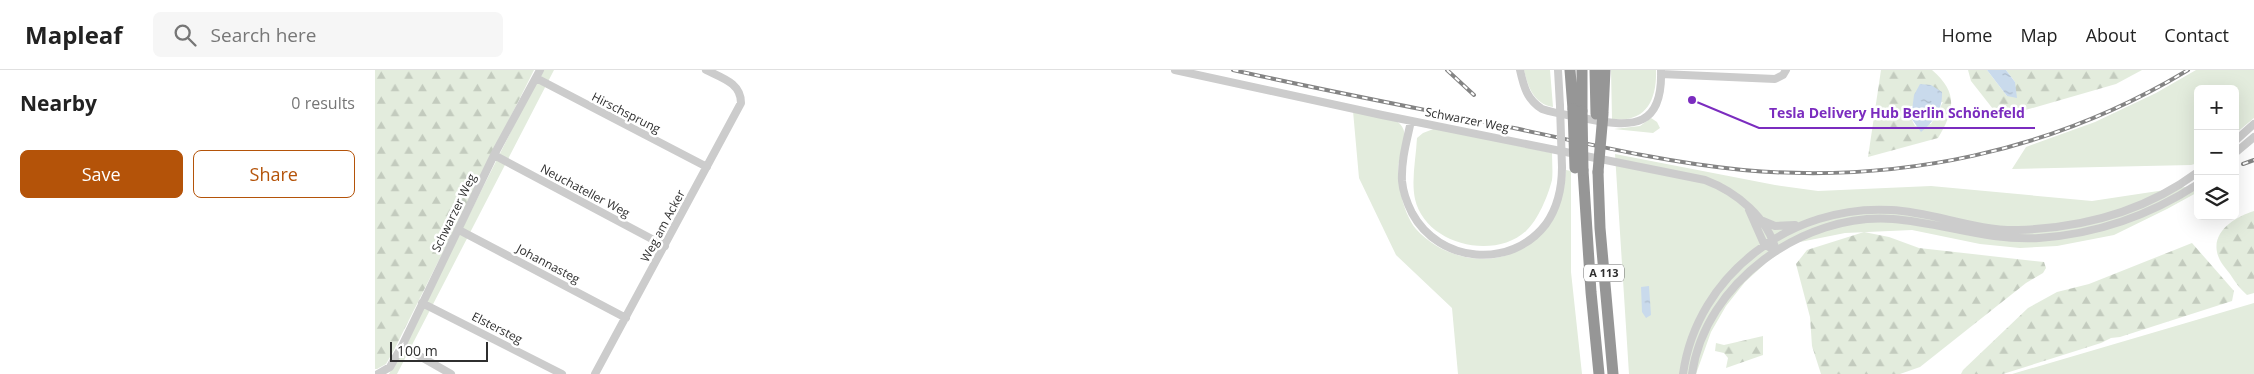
<!DOCTYPE html>
<meta charset="utf-8">
<style>
:root{--surface:#fff;--page:#f6f6f6;--text:#222;--muted:#767676;--line:#e0e0e0;--accent:#b45309}
body{margin:0;font-family:"Open Sans",sans-serif;background:var(--page);color:var(--text)}
.controls{position:absolute;right:15px;top:15px;display:grid;overflow:hidden;border-radius:8px;box-shadow:0 5px 20px #0002}
.controls button{width:45px;height:45px;display:grid;place-items:center;padding:0;border:0;border-bottom:1px solid var(--line);background:var(--surface);color:var(--text);font:25px sans-serif}
.scale{position:absolute;left:15px;bottom:12px;width:98px;box-sizing:border-box;padding-left:5px;border:2px solid #2f2f2f;border-top:0;font-size:14px;line-height:18px;white-space:nowrap;color:#2f2f2f;-webkit-text-stroke:4px #fff;paint-order:stroke}
.list{margin:0;padding:0;list-style:none}
h2{display:flex;justify-content:space-between;align-items:center;height:65px;margin:0;padding:0 20px;font-size:21px}
h2 small{font-size:16px;font-weight:400;color:var(--muted)}
.actions{display:flex;gap:10px;padding:15px 20px}
.actions a{flex:1;padding:11px 0;border:1px solid var(--accent);border-radius:8px;text-align:center;font-size:18px;color:var(--accent)}
.actions .main{background:var(--accent);color:#fff}
.icon{flex:none;width:28px;height:28px;fill:none;stroke:currentColor;stroke-width:2;stroke-linecap:round;stroke-linejoin:round}
.map{position:relative;flex:none;width:1879px;height:304px;overflow:hidden}
header{display:flex;align-items:center;gap:30px;box-sizing:border-box;height:70px;padding:0 25px;background:var(--surface);border-bottom:1px solid var(--line)}
header strong{font-size:24px}
nav{display:flex;gap:28px;margin-inline-start:auto;font-size:18px}
.search{width:350px;height:45px;background:var(--page);display:flex;align-items:center;gap:12px;box-sizing:border-box;padding:0 18px;border-radius:8px;color:var(--muted);font-size:19px}
main{display:flex}
aside{flex:1;background:var(--surface)}
.map>svg:first-child{display:block}
.green{fill:#e3ecdd}
.forest{fill:url(#forest-firs);fill-rule:evenodd}
.water{fill:url(#water-ripples)}
.lines{fill:none;stroke-linecap:round;stroke-linejoin:round}
.minor{stroke:#ccc;stroke-width:8}
.highway{stroke:#969696;stroke-width:11}
.rail-casing{stroke:#848484;stroke-width:4}
.rail{stroke:#fff;stroke-width:2;stroke-dasharray:5.5;stroke-linecap:butt}
.minor-bridge{stroke:#ccc;stroke-width:8}
.highway-bridge{stroke:#969696;stroke-width:11}
.labels{text-anchor:middle;stroke-width:5;stroke-linejoin:round;paint-order:stroke}
.shield{fill:#fff;stroke:#6d6d6d;stroke-width:1}
.shield-label{font-size:11px;font-weight:bold;fill:#2f2f2f}
.street-label{font-size:12px;fill:#2f2f2f;stroke:#fff}
.leader{fill:none;stroke:#7b2cbf;stroke-width:2}
.callout-dot{fill:#7b2cbf;stroke:#fff;stroke-width:2}
.callout-label{font-size:14px;text-anchor:middle;font-weight:bold;fill:#7b2cbf;stroke:#fff;stroke-width:5;stroke-linejoin:round;paint-order:stroke}
</style>
<header>
<strong>Mapleaf</strong>
<div class="search"><svg class="icon" aria-label="search" viewBox="0 0 24 24"><circle cx="10" cy="10" r="6"/><path d="M15 15l6 6"/></svg>Search here</div>
<nav><a>Home</a><a>Map</a><a>About</a><a>Contact</a></nav>
</header>
<main>
<aside>
<h2>Nearby<small>0 results</small></h2>
<ul class="list">
</ul>
<div class="actions"><a class="main">Save</a><a>Share</a></div>
</aside>
<div class="map">
<svg width="1879" height="304" viewBox="0 0 1879 304">
<defs>
<pattern id="forest-firs" width="22" height="20" patternUnits="userSpaceOnUse" patternTransform="scale(1.25)"><rect width="22" height="20" fill="#e3ecdd"/><path d="M5 1l3.5 6h-7zM16 11l3.5 6h-7z" fill="#c3cbbe"/></pattern>
<pattern id="water-ripples" width="26" height="14" patternUnits="userSpaceOnUse" patternTransform="scale(1.25)"><rect width="26" height="14" fill="#c9daec"/><path d="M2 4q2-2 4 0t4 0M15 11q2-2 4 0t4 0" fill="none" stroke="#adbbcb"/></pattern>
</defs>
<rect width="100%" height="100%" fill="#fff"/>
<path class="green" d="M167,0H179L22,304H14Z
M1149,0H1175L1178,37C1159,34 1153,17 1149,0Z
M1236,0H1281C1282,30 1271,53 1237,49Z
M1821,0H1879V48L1860,64V19H1823V93L1816,95L1637,99L1651,77L1720,52L1781,23Z
M978,41C989,43 1018,46 1025,54C1036,65 1024,85 1023,98C1023,106 1024,117 1026,124C1028,135 1034,151 1041,159C1066,187 1112,199 1145,179C1152,175 1158,166 1163,160C1183,138 1189,131 1191,100L1196,101V202L1207,304H1083L1077,238L1021,185L984,108Z
M1276,48L1282,52L1285,58L1278,63L1239,59L1265,56Z
M1061,58L1177,83C1177,92 1178,102 1177,110C1173,126 1163,150 1151,161C1118,191 1050,174 1040,129C1036,110 1041,88 1042,68L1048,63Z
M1240,84L1400,115L1443,121L1556,116L1717,131L1823,115V122L1792,139L1739,165L1682,176L1645,178L1605,174L1537,160L1470,163L1420,173L1393,191L1370,212L1351,236L1336,262L1321,304H1254Z
M1879,233V304H1637Z"/>
<path class="forest" d="M0,0H159L19,280L11,294L2,299H0Z
M1506,0H1557C1584,23 1579,41 1563,68L1493,87ZM1568,32L1556,54L1540,56L1536,48V36Z
M1593,0H1612L1632,26L1640,12L1631,0H1767L1741,14L1647,41L1629,43L1618,39L1596,11Z
M1879,141V223L1872,225C1865,219 1860,212 1855,204C1851,199 1846,193 1844,188C1833,163 1860,147 1879,141Z
M1489,162L1514,167L1544,178L1669,192L1671,198L1668,203L1651,213L1545,297L1525,304H1446L1437,276L1435,247L1421,194L1432,180Z
M1817,173L1859,221L1857,231L1745,267L1736,268L1726,273L1628,304H1586L1588,300L1653,238L1682,222L1714,214Z
M1388,266V285L1351,298L1353,288L1349,283L1340,281L1341,273L1349,275Z"/>
<path class="water" d="M1612,0H1631L1640,12L1642,28L1632,26Z
M1545,14L1556,15L1567,22C1568,39 1559,52 1546,62L1536,48L1539,25Z
M1274,216L1276,245L1271,248L1267,242L1266,217Z"/>
<g class="lines">
<path class="minor" d="M800,0L1007,45L1330,110C1362,122 1393,148 1401,181
M1145,0C1149,18 1152,29 1167,39C1182,44 1198,46 1213,49C1259,58 1288,57 1286,0
M1183,0L1185,36
M1286,4L1400,9L1408,5L1411,0
M161,8L332,97
M1036,51C1032,70 1026,90 1027,111C1028,122 1032,133 1037,143C1064,193 1136,200 1171,154C1183,137 1187,117 1187,97
M1860,71L1879,54
M1860,83L1879,67
M119,85L290,176
M1374,140L1389,174L1401,181
M1388,151L1400,156L1420,155
M84,160L251,248
M47,233L187,304
M27,276L76,304
M3,304L15,297L27,276L119,85L165,0
M220,304L366,33C366,13 347,8 331,0
M1308,304C1322,204 1417,134 1516,140C1559,142 1599,161 1643,160C1709,158 1769,142 1823,102
M1317,304C1330,213 1428,142 1518,149C1569,153 1611,171 1664,168C1723,164 1774,146 1823,114"/>
<path class="highway" d="M1195,0L1198,39
M1220,0L1221,44
M1207,41V0
M1228,42L1230,0
M1208,100L1216,222L1224,304
M1223,102L1225,158L1238,304"/>
<defs>
<path id="rail" d="M858,0C947,20 1036,37 1125,55C1205,72 1286,92 1368,100C1524,114 1679,81 1813,0
M1072,0L1099,25
M1868,94L1879,90"/>
</defs>
<use href="#rail" class="rail-casing"/>
<use href="#rail" class="rail"/>
<path class="minor-bridge" d="M1185,36L1187,97"/>
<path class="highway-bridge" d="M1198,39L1200,98
M1207,41L1208,100
M1223,102L1228,44"/>
</g>
<g class="labels">
<rect class="shield" x="1209" y="194.5" width="40" height="17" rx="4"/>
<g class="shield-label">
<text x="1229" y="207">A 113</text>
</g>
<g class="street-label">
<text transform="translate(251 43) rotate(27)" y="4">Hirschsprung</text>
<text transform="translate(1092 50) rotate(11)" y="4">Schwarzer Weg</text>
<text transform="translate(210 121) rotate(28)" y="4">Neuchateller Weg</text>
<text transform="translate(79 143) rotate(-64)" y="4">Schwarzer Weg</text>
<text transform="translate(288 156) rotate(-62)" y="4">Weg am Acker</text>
<text transform="translate(173 194) rotate(28)" y="4">Johannasteg</text>
<text transform="translate(122 258) rotate(27)" y="4">Elstersteg</text>
</g>
</g>
<path class="leader" d="M1317 30L1384 58H1660"/>
<circle class="callout-dot" cx="1317" cy="30" r="5"/>
<g class="callout-label">
<text x="1522" y="48">Tesla Delivery Hub Berlin Schönefeld</text>
</g>
</svg>
<div class="controls">
<button>+</button>
<button>−</button>
<button><svg class="icon" aria-label="layers" viewBox="0 0 24 24"><path d="M12 4l9 5-9 5-9-5zM3 14l9 5 9-5"/></svg></button>
</div>
<div class="scale">100 m</div>
</div>
</main>
